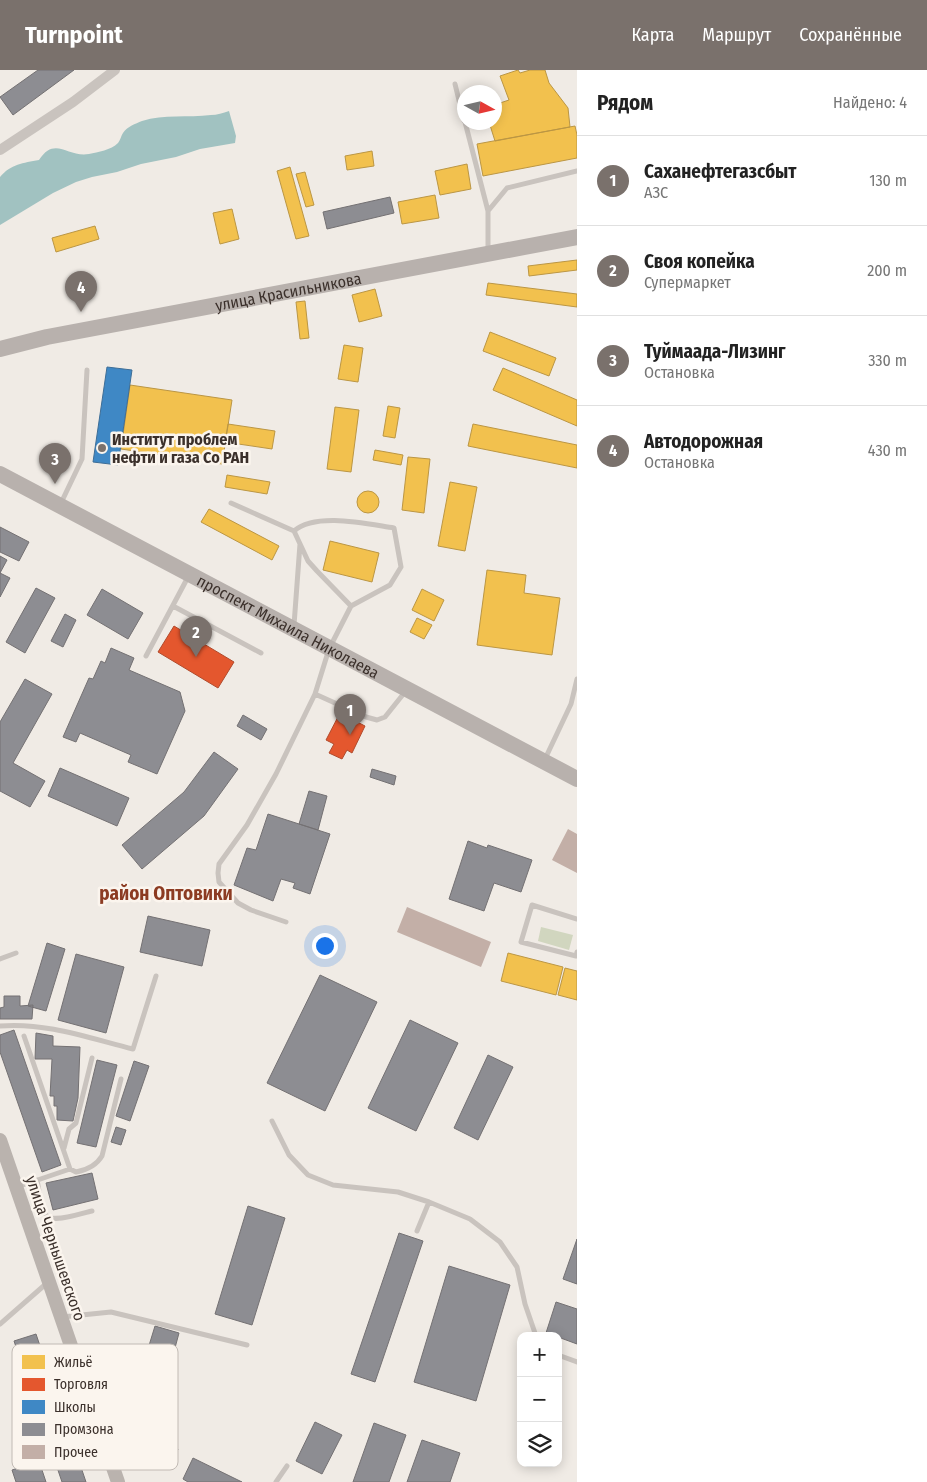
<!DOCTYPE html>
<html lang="ru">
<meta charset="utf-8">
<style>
:root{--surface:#fff;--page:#f2f2f2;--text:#222;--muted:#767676;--line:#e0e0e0;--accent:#7a716c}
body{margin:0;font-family:"Fira Sans Condensed",sans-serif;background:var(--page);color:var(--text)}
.controls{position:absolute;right:15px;bottom:15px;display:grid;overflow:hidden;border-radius:10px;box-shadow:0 2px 12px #0003}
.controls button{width:45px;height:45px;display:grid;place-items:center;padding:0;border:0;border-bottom:1px solid var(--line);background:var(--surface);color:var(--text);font:25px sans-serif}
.compass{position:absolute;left:457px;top:15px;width:45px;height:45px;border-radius:50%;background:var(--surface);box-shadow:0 2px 12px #0003;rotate:98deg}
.you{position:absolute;left:324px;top:875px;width:18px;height:18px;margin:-12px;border:4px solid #fff;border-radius:50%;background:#1a73e8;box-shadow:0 0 0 8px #1a73e833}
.badge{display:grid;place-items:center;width:32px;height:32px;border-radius:50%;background:var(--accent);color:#fff;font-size:16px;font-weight:700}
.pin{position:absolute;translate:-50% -41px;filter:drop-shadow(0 1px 2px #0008)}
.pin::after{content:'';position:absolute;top:26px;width:18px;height:15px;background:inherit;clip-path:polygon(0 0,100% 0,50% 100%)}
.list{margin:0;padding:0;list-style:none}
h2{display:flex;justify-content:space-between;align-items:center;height:65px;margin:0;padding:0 20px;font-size:21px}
h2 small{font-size:16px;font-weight:400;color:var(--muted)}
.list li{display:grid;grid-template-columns:32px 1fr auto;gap:15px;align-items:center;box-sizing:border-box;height:90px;padding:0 20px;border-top:1px solid var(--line)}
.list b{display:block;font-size:19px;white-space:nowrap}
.list p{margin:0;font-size:16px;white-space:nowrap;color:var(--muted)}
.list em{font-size:16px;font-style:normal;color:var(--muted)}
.icon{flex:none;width:28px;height:28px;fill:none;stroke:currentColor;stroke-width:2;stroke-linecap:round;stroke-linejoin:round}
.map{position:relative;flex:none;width:577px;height:1412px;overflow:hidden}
header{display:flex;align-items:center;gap:30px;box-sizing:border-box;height:70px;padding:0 25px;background:var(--accent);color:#fff}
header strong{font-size:24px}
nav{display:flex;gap:28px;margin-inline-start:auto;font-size:18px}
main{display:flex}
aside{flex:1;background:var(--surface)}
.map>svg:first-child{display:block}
.green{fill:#d1d6bf}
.water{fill:#a1c2c1}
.homes{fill:#f2c14e;stroke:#bb9644}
.shops{fill:#e4572e;stroke:#b14b2d}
.schools{fill:#3f88c5;stroke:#3e6e97}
.industry{fill:#8d8d92;stroke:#747173}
.building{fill:#c3afa7}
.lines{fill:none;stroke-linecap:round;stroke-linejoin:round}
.service{stroke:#c9c3be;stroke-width:5}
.minor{stroke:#c9c3be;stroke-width:10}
.secondary{stroke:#bab3ae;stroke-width:14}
.primary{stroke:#b8b1ad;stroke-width:16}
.poi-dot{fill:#7a716c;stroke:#fbf5ee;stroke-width:2}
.labels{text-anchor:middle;stroke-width:5;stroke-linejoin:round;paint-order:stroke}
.street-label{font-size:16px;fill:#3b302b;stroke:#fbf5ee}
.poi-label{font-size:16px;font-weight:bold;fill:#3b302b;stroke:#fbf5ee;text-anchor:start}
.quarter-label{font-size:19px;font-weight:bold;fill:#8c3b22;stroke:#fbf5ee}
.key{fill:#fbf5ee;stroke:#c1bab4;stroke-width:1}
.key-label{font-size:14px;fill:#3b302b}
</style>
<header>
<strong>Turnpoint</strong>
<nav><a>Карта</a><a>Маршрут</a><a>Сохранённые</a></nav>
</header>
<main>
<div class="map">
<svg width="577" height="1412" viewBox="0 0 577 1412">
<rect width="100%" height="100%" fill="#f0ebe5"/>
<path class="green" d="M541,857L573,865L569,880L538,871Z"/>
<path class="water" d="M229,41L236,66L235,73L200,79L176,87L141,94L117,102L92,107L76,112L53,123L0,155V107C11,94 23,93 39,90C55,65 68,88 89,84C98,82 111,80 118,73C120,71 121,66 123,63C128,56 135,54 142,51C164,44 188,48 211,45C217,45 223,43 229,41Z"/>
<path class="homes" d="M518,0L520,3L530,0H545L549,13L568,38L570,57L495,71L489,52H494V35L509,30L500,6Z
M575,56L577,65V88L483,106L477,74Z
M372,81L374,96L347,100L345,86Z
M467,94L471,119L440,125L435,101Z
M290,97L309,166L296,169L277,101Z
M305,102L314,135L306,137L296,104Z
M435,125L439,148L402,154L398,132Z
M232,139L239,169L220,174L213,143Z
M95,156L99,169L56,182L52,168Z
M577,190V200L529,206L528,196Z
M488,213L577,224V237L486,225Z
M375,219L382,246L359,252L352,225Z
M305,231L309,268L300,269L296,232Z
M490,262L556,288L549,306L483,281Z
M344,275L363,278L358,312L338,309Z
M503,298L577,330V356L493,320Z
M130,315L232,330L222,394L121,379Z
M388,336L400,338L395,368L383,366Z
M335,337L359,340L351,402L327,399Z
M228,354L275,361L272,379L225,372Z
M473,354L577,375V398L468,376Z
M375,380L403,385L401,395L373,390Z
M408,387L430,389L424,443L402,440Z
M227,405L270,412L267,424L225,417Z
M450,412L477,417L465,481L438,476Z
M357 432a11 11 0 1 1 22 0a11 11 0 1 1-22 0Z
M209,439L279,476L272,490L201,452Z
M330,471L379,483L372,512L323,500Z
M487,500L526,505L524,523L560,528L552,585L477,575Z
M422,519L444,530L434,551L412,540Z
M417,548L432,555L424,569L410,562Z
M508,883L563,897L556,925L501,911Z
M565,898L577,901V930L558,925Z"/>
<path class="shops" d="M174,556L234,592L218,618L158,582Z
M340,643L365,656L352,683L347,680L342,689L329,683L334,674L326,670Z"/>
<path class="schools" d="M107,297L132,300L118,395L93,392Z"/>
<path class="industry" d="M38,0H74L13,45L0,27Z
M390,127L394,143L327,159L323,142Z
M0,457L29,472L19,491L0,482Z
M0,486L7,490L0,503L10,508L0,527Z
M36,518L55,528L25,583L6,572Z
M102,519L143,543L128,569L87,545Z
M65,544L76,550L63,577L51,571Z
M111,578L134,588L129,600L180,622L185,641L157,704L128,692L131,685L80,663L76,672L63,667L89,608L93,609L101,591L105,593Z
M25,609L52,624L13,693L45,711L30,737L0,721V652Z
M243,645L267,659L261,670L237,656Z
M214,682L238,699L204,746L142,799L122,775L184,722Z
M60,698L129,728L117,756L48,726Z
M372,699L396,706L394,715L370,707Z
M309,721L327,726L318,760L299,754Z
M268,744L330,764L310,824L293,818L295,813L281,809L273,831L234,815L247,778L256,780Z
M468,771L487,778L488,775L532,790L521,822L494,813L484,841L449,829Z
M148,846L210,860L202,896L140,882Z
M47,873L65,879L46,941L28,936Z
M76,884L124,897L106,963L58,950Z
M320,905L377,932L325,1041L267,1013Z
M4,926H20V936L33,935L32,949H0V938L4,937Z
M410,950L458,973L416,1061L368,1038Z
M14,960L61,1095L42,1102L0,982V965Z
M36,963L53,966V976L80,977L78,1028L73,1051L57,1050V1036H54V1026H50L52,989H35Z
M488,985L513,997L478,1070L454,1058Z
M97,990L117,995L96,1077L77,1073Z
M134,991L149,996L130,1051L116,1046Z
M116,1057L126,1060L121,1075L111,1072Z
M92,1103L98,1129L53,1140L46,1113Z
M248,1136L285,1148L252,1255L215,1244Z
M399,1163L423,1171L375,1312L351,1304Z
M577,1169V1214L563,1209Z
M449,1196L510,1215L476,1331L414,1312Z
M556,1232L577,1239V1274L558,1267V1266L546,1263Z
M155,1256L179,1263L172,1289L147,1282Z
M36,1264L86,1412H62L14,1271Z
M149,1294L178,1380L153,1388L124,1303Z
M315,1352L342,1365L322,1404L296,1391Z
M374,1353L406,1365L389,1412H353Z
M422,1370L460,1383L450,1412H407Z
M193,1388L242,1412H188L183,1409Z
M39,1391L46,1412H16L12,1400Z"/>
<path class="building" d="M568,759L577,764V803L552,790Z
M407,837L491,872L481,897L397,862Z"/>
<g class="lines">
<path class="service" d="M455,14L464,51
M465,52L488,141V182
M488,141L507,118L577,101
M61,433L82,389L87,300
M231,433L294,461
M173,536L261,583
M351,536L390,515L401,497L394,458C367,454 316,442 294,461L308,491L317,501L351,536L329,579L315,624L366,647L377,650L385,647L405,622
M294,555L300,474
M146,586L188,507
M545,689L571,634L577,609
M577,849L532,835L521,872L576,886L577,882
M286,852L251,840L238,833L219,812L218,803L219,794L247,755L276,704L315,624
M0,889L16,883
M0,956C45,952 89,968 133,979L156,906
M272,1051L289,1085L308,1105L333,1115L398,1122L429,1132L470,1149L500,1172L517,1197L525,1234L536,1266
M64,1078L69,1059L76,1053L92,988
M70,1099L76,1102C87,1100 96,1096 102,1086L121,1009
M37,1110C39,1119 41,1139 46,1145C53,1154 82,1143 92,1141
M17,1117L70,1099L24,966
M417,1161L429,1132
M62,1247L111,1242L247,1275
M0,1254L47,1213
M558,1285L577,1292
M276,1412L287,1396"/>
<path class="minor" d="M0,80L73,32L115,0"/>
<path class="secondary" d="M0,1070L118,1412"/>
<g class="primary">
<path id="s1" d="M0,279L47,267L577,167"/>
<path id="s2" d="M0,404L577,709"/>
</g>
</g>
<circle class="poi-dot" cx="102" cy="378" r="5"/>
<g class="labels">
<g class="street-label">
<text dy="6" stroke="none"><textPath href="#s1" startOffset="294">улица Красильникова</textPath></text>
<text dy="6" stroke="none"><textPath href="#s2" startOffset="326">проспект Михаила Николаева</textPath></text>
<text transform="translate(56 1178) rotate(71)" y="6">улица Чернышевского</text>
</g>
<g class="poi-label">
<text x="112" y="375">Институт проблем<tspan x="112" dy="18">нефти и газа Со РАН</tspan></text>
</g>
<g class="quarter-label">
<text x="166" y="830">район Оптовики</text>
</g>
</g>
<rect x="12" y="1274" width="166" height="126" rx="8" class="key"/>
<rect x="22" y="1285" width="23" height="14" fill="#f2c14e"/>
<rect x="22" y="1308" width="23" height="13" fill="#e4572e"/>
<rect x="22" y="1330" width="23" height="14" fill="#3f88c5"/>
<rect x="22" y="1353" width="23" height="13" fill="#8d8d92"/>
<rect x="22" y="1375" width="23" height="14" fill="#c3afa7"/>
<g class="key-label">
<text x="54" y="1297">Жильё</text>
<text x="54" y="1319">Торговля</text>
<text x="54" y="1342">Школы</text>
<text x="54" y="1364">Промзона</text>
<text x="54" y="1387">Прочее</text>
</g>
</svg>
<div class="controls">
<button>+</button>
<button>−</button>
<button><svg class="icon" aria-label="layers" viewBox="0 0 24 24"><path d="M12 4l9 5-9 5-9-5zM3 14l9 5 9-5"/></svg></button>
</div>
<svg class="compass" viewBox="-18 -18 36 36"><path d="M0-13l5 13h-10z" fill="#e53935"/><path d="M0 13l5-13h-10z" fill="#767676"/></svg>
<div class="you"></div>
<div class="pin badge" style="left:350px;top:665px">1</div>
<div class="pin badge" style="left:196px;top:587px">2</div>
<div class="pin badge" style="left:55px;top:414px">3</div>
<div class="pin badge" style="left:81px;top:242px">4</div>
</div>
<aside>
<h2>Рядом<small>Найдено: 4</small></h2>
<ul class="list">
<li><span class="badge">1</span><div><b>Саханефтегазсбыт</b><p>АЗС</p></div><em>130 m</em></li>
<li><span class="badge">2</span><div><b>Своя копейка</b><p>Супермаркет</p></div><em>200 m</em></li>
<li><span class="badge">3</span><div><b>Туймаада-Лизинг</b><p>Остановка</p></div><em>330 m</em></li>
<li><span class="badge">4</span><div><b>Автодорожная</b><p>Остановка</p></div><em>430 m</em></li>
</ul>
</aside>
</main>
